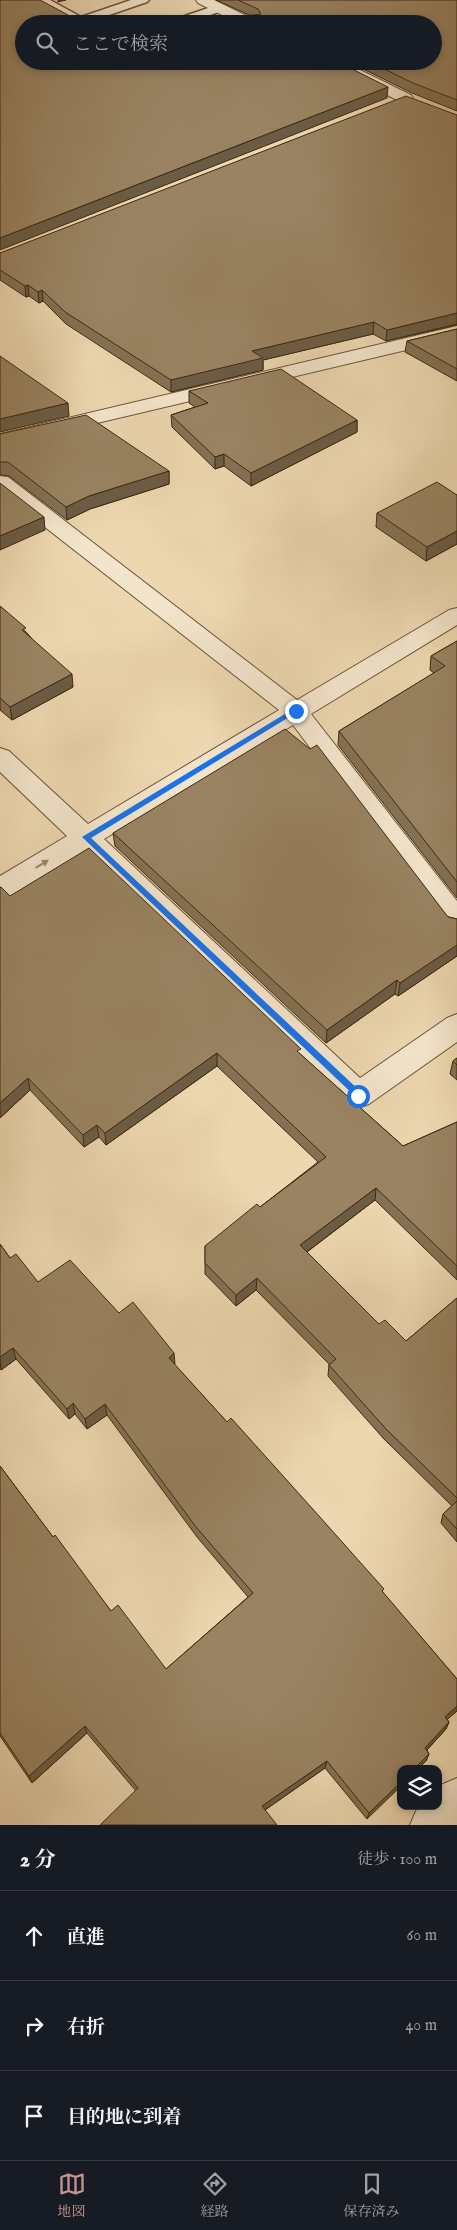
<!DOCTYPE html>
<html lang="ja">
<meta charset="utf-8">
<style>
:root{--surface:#171b24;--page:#242831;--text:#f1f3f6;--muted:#9ea1a6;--line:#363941;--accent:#c59692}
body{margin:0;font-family:"IM FELL English","Noto Serif JP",serif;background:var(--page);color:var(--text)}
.controls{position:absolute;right:15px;bottom:15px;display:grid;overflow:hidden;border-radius:10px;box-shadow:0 2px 8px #0003}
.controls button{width:45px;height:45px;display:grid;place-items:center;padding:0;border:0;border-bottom:1px solid var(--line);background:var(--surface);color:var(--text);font:25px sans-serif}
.stop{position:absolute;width:15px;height:15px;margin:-11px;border:4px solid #1a73e8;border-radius:50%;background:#fff}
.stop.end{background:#1a73e8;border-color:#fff;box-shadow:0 1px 5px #0008}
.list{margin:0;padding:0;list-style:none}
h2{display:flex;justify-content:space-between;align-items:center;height:65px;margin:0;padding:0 20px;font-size:21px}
h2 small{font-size:16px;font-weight:400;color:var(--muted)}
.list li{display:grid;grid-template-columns:32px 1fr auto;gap:15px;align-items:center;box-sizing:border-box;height:90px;padding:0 20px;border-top:1px solid var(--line)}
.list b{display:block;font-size:19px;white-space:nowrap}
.list em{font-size:16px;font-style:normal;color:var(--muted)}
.icon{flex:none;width:28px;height:28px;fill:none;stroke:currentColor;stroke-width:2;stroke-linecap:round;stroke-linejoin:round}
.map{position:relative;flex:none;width:457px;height:1825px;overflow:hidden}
.search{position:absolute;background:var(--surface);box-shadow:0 2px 8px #0003;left:15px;right:15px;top:15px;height:55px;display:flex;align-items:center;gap:12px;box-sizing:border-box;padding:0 18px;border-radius:28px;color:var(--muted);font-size:19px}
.sheet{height:335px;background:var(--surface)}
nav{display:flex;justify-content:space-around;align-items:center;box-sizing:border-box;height:70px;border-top:1px solid var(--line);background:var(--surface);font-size:14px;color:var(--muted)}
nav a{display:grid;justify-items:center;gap:2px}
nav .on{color:var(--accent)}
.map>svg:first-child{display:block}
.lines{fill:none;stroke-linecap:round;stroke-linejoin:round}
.service-casing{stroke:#6a5436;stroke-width:3}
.minor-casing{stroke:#6a5436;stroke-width:2}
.service{fill:#f3e5cc;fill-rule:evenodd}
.minor{fill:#f3e5cc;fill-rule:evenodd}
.wall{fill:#847154;stroke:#3e290e}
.shaded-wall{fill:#6b5c45;stroke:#3e290e}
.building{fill:#998362;stroke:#3e290e}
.oneway{fill:#98876d}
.route{fill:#1a73e8}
</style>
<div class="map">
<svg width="457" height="1825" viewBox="0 0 457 1825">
<rect width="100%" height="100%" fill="#edd7b0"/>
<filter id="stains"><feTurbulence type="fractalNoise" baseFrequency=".004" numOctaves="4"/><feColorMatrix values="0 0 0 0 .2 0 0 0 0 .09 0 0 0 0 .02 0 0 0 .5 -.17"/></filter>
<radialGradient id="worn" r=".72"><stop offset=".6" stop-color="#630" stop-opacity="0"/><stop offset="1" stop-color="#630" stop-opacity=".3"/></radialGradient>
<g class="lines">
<defs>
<path id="service" d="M35,0H50L81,17L131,0H149L147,2L83,24H76Z
M220,4L226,8L224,10L186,24H168L170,21Z"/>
<path id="minor" d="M196,0H214L257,21L259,24H240L198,3Z
M323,61H342L411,95L413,98L411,101H399L325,64Z
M457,326V338L0,446V434Z
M0,476L8,477L297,700L449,610L457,608V625L311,714L457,901V932L447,929L293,725L104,839L360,1078L447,1018L457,1014V1042L369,1104L358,1108L347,1104L83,852L10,896L0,899V876L67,836L0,772V748L9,751L88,824L279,710L0,492Z
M457,1778V1825H410L416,1811L420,1806H438V1788L443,1784Z"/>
</defs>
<use href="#service" class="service-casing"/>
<use href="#minor" class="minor-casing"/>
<use href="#service" class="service"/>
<use href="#minor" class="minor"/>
</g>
<path class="wall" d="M216,0H457V111L412,93L347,61H433L249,15Z
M457,115V325L386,341L373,334L263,360V370L171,392L66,324L43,301L39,303L29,296L26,297L0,280V253Z
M457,329V381L405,352L407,341Z
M189,391L357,420V432L251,486L224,466L215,469L172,427L171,415L195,407L189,403Z
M0,434L169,471V484L90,509L67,520L9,476L0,475Z
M457,495V544L426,561L376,527L377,513Z
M0,606L27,633L73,687L12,720L0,710Z
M457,641V898L338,745L339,731L434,673L430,670L431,656Z
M113,833L457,919V956L398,996L395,994L326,1043L115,846Z
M10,896L300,1054L403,1146L457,1122V1280L375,1200L307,1252L379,1324L406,1341L457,1298V1542L441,1523L443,1514L452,1506L384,1439L328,1376L329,1364L256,1290L236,1306L205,1274V1246L260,1207L318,1162L217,1066L106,1145L99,1137L84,1147L30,1090L0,1118Z
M457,1058V1080L450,1074L453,1061Z
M0,1244L10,1258L38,1282L119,1313L174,1364L227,1422L383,1593L457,1679V1711L447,1719L449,1722L446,1729L427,1750L429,1754L426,1761L418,1769H401L367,1819L325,1768L265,1810L136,1791L87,1733L32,1783L0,1736V1466L53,1537L111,1611L166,1669L248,1597L197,1537L107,1415L87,1429L75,1414L69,1419L16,1359L1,1370L0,1368Z"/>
<path class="shaded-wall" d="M58,0H66L58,2Z
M388,87L387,98L0,250V238Z
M28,285L29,296L26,297L25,286Z
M42,290L43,301L39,303L38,292Z
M457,313V324L386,341L387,330Z
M374,322L373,334L263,360V370L171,392V380L252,351Z
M68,403L69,416L0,432V419Z
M357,420V432L251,486V473Z
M224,454V466L215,469V457Z
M169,471V484L90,509L67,520L66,507L89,496Z
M44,517L45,530L0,550V536Z
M457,531V544L426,561L427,547Z
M72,674L73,687L12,720L10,707Z
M457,945V956L398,996L400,983Z
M397,980L395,994L326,1043L327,1030Z
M217,1053V1066L106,1145L105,1133Z
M28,1078L30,1090L0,1118V1103Z
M97,1125L99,1137L84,1147L83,1135Z
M376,1188L375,1200L300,1257V1245Z
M257,1278L256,1290L236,1306V1295Z
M13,1348L16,1359L1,1370L0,1357Z
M174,1353L175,1364L169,1358Z
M73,1403L75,1414L69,1419L67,1409Z
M105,1404L107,1415L87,1429L85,1419Z
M457,1706V1711L442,1724L445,1717Z
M449,1722L446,1729L422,1755L425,1748Z
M85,1726L87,1733L32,1783L29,1776Z
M429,1754L426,1761L418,1769H414Z
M327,1761L325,1768L262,1812V1806Z
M401,1782V1786L367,1819L369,1813Z"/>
<path class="building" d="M0,0H40L85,24H24V61H36L40,63L46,61H336L388,87L0,238Z
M238,0H457V100L413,83L368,61H433V24H223L245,16L261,14L258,9Z
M406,96L457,115V313L387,330L374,322L252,351L263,358L171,380L65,312L42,290L38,292L28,285L25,286L0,270V253Z
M457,329V369L407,341Z
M0,356L68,403L0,419Z
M281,369L357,420L251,473L224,454L215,457L171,415L208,403L189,391Z
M86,415L169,471L89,496L66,507L8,462H0V434Z
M437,482L457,495V531L427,547L377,513Z
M0,483L44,517L0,536Z
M0,606L26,628L22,630L72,674L10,707L0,698Z
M457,641V882L339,731L445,666L431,656Z
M285,729L310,749L317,745L448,917L457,919V945L400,983L397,980L327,1030L113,833Z
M89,848L301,1049L297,1051L403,1146L457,1122V1266L376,1188L300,1245L379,1324L385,1320L406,1341L457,1298V1498L386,1429L329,1365L336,1359L257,1278L236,1295L205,1263V1246L257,1204L260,1207L326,1157L217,1053L105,1133L97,1125L83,1135L28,1078L0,1103V887H1L10,896Z
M457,1058V1065L453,1061Z
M0,1244L10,1258L16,1254L38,1282L70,1260L119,1313L133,1302L174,1353L169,1358L227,1422L231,1418L319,1516L384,1589L382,1591L457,1679V1706L445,1717L449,1722L425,1748L429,1754L414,1769H401V1782L369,1813L327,1761L262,1806L277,1825H100L138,1788L85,1726L29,1776L0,1733V1466L53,1537L55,1535L111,1611L118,1605L166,1669L253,1593L196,1527L105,1404L85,1419L73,1403L67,1409L13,1348L0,1357Z
M457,1501V1529L443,1514Z"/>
<defs><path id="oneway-solid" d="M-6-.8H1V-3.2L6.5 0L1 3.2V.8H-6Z" transform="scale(1.25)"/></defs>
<use class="oneway" href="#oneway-solid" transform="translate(42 864) rotate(-31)"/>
<path class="route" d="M293,709L299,711L91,838L362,1093V1098L358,1099L82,837Z"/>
<rect width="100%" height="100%" filter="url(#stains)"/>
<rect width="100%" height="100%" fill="url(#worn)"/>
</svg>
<div class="controls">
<button><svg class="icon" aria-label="layers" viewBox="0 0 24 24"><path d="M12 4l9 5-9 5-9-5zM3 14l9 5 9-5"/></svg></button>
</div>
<div class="stop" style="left:358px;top:1096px"></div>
<div class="stop end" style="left:296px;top:711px"></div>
<div class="search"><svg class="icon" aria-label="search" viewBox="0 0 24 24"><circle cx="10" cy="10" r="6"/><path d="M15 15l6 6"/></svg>ここで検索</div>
</div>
<section class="sheet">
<h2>2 分<small>徒歩 · 100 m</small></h2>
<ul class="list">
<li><svg class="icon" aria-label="ahead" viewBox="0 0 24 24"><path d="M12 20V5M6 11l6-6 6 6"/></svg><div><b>直進</b></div><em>60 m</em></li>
<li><svg class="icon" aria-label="right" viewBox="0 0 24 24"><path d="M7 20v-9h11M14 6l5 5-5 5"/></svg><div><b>右折</b></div><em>40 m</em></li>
<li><svg class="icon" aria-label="arrive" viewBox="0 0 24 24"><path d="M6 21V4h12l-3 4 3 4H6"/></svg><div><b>目的地に到着</b></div></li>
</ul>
</section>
<nav>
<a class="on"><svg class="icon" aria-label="map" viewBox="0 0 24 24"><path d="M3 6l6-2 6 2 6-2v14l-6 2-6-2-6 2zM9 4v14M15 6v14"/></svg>地図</a>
<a><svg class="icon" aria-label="directions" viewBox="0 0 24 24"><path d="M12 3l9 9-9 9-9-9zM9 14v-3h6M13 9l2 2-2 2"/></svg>経路</a>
<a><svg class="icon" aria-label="saved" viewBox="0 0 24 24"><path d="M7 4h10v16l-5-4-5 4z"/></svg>保存済み</a>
</nav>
